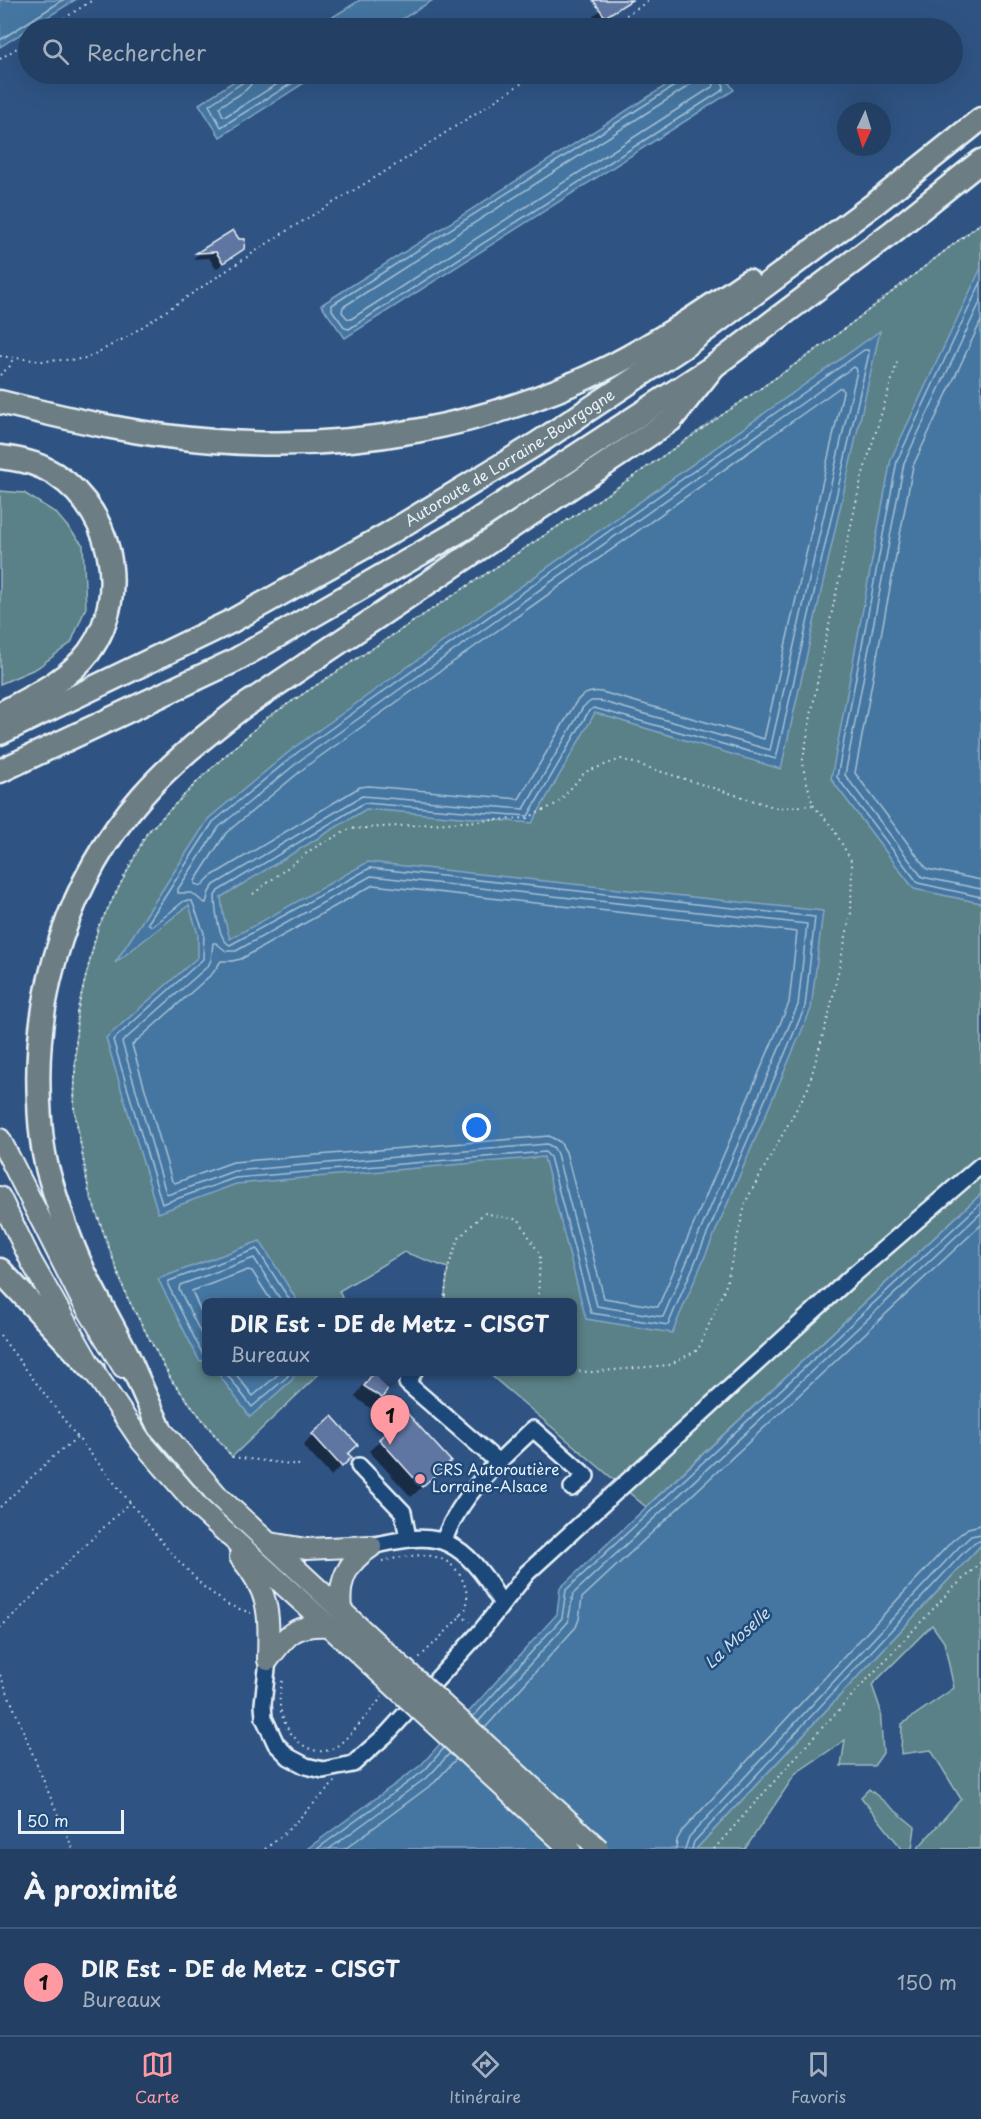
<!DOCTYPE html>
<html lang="fr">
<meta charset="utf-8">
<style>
:root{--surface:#233f63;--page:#2f4a6c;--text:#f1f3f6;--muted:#a3afbe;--line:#405878;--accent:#ff9aa2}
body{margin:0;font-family:"Playpen Sans",sans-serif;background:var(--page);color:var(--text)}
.compass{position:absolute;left:837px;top:102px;width:54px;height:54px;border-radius:50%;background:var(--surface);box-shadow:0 6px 24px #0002;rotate:184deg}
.scale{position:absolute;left:18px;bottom:15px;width:106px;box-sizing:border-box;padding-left:6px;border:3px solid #e8f1f8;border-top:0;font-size:16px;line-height:21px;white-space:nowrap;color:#e8f1f8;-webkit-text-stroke:4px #1f4a7a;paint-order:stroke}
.you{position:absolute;left:477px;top:1128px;width:21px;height:21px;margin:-15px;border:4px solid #fff;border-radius:50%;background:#1a73e8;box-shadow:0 0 0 9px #1a73e833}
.badge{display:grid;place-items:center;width:39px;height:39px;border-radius:50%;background:var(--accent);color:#111;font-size:20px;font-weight:700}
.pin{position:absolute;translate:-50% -50px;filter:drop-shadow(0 2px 3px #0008)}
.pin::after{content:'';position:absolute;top:32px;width:21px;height:18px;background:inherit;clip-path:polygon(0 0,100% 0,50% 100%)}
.popup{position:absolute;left:202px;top:1298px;width:375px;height:78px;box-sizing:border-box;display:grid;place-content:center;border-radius:9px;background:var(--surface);filter:drop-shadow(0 2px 4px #0005);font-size:20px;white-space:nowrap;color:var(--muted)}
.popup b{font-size:22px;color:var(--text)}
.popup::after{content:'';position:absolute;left:50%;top:100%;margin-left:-12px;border:12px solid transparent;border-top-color:var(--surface)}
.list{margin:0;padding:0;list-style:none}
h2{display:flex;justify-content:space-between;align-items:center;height:78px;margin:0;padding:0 24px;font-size:26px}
h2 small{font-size:20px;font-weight:400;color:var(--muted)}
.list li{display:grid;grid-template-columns:39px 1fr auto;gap:18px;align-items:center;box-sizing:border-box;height:108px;padding:0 24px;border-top:2px solid var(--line)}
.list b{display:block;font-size:22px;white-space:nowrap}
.list p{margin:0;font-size:20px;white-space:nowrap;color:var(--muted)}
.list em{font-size:20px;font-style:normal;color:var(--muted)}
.icon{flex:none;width:33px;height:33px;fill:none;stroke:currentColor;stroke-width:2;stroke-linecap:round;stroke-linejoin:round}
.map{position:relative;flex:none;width:981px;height:1849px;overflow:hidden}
.search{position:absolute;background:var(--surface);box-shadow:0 6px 24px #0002;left:18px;right:18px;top:18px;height:66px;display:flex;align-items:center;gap:15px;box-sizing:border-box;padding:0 21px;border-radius:33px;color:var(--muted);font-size:22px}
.sheet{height:186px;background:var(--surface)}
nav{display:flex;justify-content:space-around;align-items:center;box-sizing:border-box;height:84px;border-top:2px solid var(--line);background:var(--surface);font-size:16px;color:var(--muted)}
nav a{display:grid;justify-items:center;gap:3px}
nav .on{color:var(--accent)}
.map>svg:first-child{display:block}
.green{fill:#5a8187;stroke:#a1b9c0;stroke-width:1.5}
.water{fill:#4476a1;stroke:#86a7c4;stroke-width:1.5}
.shadow{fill:#0007}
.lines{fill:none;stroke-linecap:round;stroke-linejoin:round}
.shore{stroke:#a6c0d5;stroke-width:1.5}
.building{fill:#6076a2;stroke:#e8f1f8;stroke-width:1.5}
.minor-casing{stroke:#e8f1f8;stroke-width:20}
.major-casing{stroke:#e8f1f8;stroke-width:24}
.highway-casing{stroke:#e8f1f8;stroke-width:27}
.path{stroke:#e8f1f8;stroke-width:2;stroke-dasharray:1.5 4.5;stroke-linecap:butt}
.minor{stroke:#1f4a7a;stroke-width:15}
.major{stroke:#6c7e84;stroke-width:20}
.highway{stroke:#6c7e84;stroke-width:22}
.major-bridge-casing{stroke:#e8f1f8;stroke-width:24;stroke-linecap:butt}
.major-bridge{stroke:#6c7e84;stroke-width:20}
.poi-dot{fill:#ff9aa2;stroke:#1f4a7a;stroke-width:2}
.labels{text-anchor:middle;stroke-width:5;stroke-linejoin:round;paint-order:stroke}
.street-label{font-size:15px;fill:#e8f1f8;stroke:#1f4a7a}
.poi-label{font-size:15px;fill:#e8f1f8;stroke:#1f4a7a;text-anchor:start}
.water-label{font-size:16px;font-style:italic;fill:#cfdfeb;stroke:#1f4a7a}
</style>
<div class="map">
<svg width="981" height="1849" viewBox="0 0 981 1849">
<rect width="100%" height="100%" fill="#2f5484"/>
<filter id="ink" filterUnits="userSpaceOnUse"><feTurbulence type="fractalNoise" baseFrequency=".0167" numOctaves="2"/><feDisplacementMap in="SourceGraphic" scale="12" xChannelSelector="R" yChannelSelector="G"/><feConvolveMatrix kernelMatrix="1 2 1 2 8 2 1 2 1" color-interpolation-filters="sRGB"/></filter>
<g filter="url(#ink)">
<path class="green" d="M981,223V1194L646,1507L487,1372H573V1302H444L448,1268L404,1252L339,1291L344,1302H207V1372H321L232,1457L172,1381L126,1295L89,1192L74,1107L77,1012L98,928L147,833L203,776L268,717L621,485L826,343Z
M0,491L24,493L56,513L83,545L86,607L71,643L37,668L0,684Z
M981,1545V1849H917L961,1799L931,1750L901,1754L902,1724L954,1688L944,1642L932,1625L872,1685L880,1708L883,1753L874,1766H841L845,1740L796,1773L745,1849H696Z
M869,1789L915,1827L912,1849H902L861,1797Z"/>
<path class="water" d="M0,0H75L0,47Z
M360,0H433L388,28H315Z
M245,74H318L220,137L199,104Z
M684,74H723L734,90L345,338L321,305Z
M981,268V903L914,889L831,779L891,459Z
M880,331L781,769L595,713L532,823L366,809L221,897L223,914L230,939L368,862L823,911L811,1009L672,1333L586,1319L544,1157L236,1184L158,1213L106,1038L198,957V934L189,905L115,963L209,818L295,747Z
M981,1194V1545L696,1849H307L421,1765L557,1614L560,1588Z
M260,1241L298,1302H207V1362L199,1360L158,1279Z
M217,1372H296L292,1380L250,1417Z"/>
<path class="shadow" d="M614,0H620L623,4L598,23L593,16Z
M232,232L242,249L216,269L209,258L192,259Z
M372,1372H399L381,1397L370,1408L355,1397Z
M407,1416L439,1472L411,1497L369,1451Z
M313,1435L350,1457L331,1476L303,1446Z"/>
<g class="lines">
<path class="shore" d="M0,40L63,0
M248,74L245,81L209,105L221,127L307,74
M255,74C254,90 232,98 219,107L223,116H226L293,74
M686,74L682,81L332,305V310L345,328L349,329L723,90L724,86L718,74
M693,74L692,82L687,87L343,307L342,312L347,318L351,319L712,87L714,85L711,74
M981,282L897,461L837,777L918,883L981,897
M981,300L904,463L845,775L922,877L981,889
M981,321L913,466L855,773L927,869L981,880
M864,350H868L869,353L776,759L594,708L589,711L528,816L364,803L218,891L215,896C215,908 218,940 230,945L370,868L815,917L805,1007L668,1325L591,1313L550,1157L545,1152L235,1178L162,1204L113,1040L203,959L204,933L192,901H184L153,926L150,925L148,923L213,822L298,752Z
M853,367L856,368L857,371L770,750L600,701H591L583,707L524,809L362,796L214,885L209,892L206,903L203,902L192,893H178V889L219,827L303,758Z
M839,388H842L843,392L764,739L602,692C591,690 582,694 576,702L519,799L369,786L360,787L210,877L201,886L195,884V881L226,833L308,765Z
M371,876L807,924L798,1005L663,1317L597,1306L557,1154L554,1148L547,1144L234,1171L170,1194L166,1193L122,1042L208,966L211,960L213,943H216L226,951H236Z
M373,885L797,932L789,1003L658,1307L604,1298L566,1152L560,1142L549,1136L233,1162L175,1183L172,1181L132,1045L213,973L221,961H232L241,959Z
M207,1326L192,1291L248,1270L252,1271L272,1302
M207,1346L179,1289L180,1285L254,1258L282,1302
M207,1356L202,1353L168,1285L169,1281L257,1249L291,1302
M225,1372L252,1407L287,1377L290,1372
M234,1372L253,1396L281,1372
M473,1717L562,1618L566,1590L981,1203
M478,1722L568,1622L573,1594L981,1213
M485,1728L576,1627L579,1619L582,1598L981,1225
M317,1849L425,1770L444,1748
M329,1849L430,1775L450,1753
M345,1849L435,1782L456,1759
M676,1849L677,1840L682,1831L952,1541L968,1528L981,1525
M685,1849L689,1837L959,1547L971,1536L981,1534
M692,1849L694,1842L964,1552L975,1542L981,1541"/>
</g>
<path class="building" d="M593,0H632L605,17Z
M233,230L239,239H245L244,249L223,263L216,252L196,253Z
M374,1371H400L382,1398L364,1386Z
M407,1413L451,1461L422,1487L379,1439Z
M332,1416L358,1445L348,1454L352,1457L342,1467L312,1434Z"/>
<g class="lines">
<defs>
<path id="minor" d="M414,1372L407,1383L498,1462
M359,1466L403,1512L408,1538
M444,1540C462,1493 497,1463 533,1429L586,1476L572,1488
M371,1546C426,1534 451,1530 487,1580C492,1588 497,1596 502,1604
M268,1660L263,1704L264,1718L276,1744L289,1757L306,1766L323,1770L353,1764L387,1734L481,1631L527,1573L850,1278L981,1165"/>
<path id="major" d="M0,1139L80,1297L123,1367
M0,1197L31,1261L93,1370L141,1441L200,1509L344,1640
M152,1415L159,1427L218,1496L357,1625
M270,1543L306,1549L371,1546
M240,1557C271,1594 269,1614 268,1660
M341,1609C338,1581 347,1562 371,1547
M268,1660C287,1634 295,1624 328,1626"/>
<g id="highway">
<path d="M0,402C69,419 142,436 214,441C350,452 491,427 613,365C660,341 704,311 748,281"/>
<path d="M0,457C15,459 30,461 44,468C110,500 133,592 89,652C67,681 31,697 0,714"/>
<path id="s1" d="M0,733L232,621L388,534L538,443L683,347L877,202L981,119"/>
<path d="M0,771L234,661L465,528L714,366L891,233L981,161"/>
<path d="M0,1270L93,1370"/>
<path d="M159,1427C148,1402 137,1377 126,1352C115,1330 103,1309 92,1288C74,1253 61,1216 50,1178C42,1154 40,1127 39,1102C33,993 69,879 142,796C171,763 205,736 240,709L671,420L714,366"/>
</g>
</defs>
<use href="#minor" class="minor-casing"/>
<use href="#major" class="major-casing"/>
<use href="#highway" class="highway-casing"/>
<path class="path" d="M49,28L93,0
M606,28L650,0
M0,59L28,41
M0,356L41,361L85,359L127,337L283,233L399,163L536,74
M0,375L10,366L13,358
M253,894L312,849L350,829L527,818L558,803L585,772L621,759L777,808L813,805
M444,1302L448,1268L458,1239L484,1213L519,1220L540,1255L538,1302
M0,1335L74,1433L170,1552L204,1587L228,1605L251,1613
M573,1371L592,1372L669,1365L698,1350L726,1285L746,1201L808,1088L830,1010L851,913L852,862L833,828L813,805L802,764L822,657L861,480L898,360
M299,1465L232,1457L172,1381L126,1295L89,1192L74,1107L77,1012L98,927L147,833L203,776L268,717L621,485L826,343L981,223
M0,1507L55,1455L78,1437
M382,1561C412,1555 447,1546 463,1581C466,1588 469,1599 466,1608C463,1616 428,1649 419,1658
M460,1615L470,1622
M0,1628L130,1502
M0,1675C25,1733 47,1792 73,1849
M282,1681C281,1689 279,1697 280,1705C282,1731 310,1764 337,1746C350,1737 371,1710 382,1697
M265,1849L286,1832L335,1782
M714,1849L820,1730L949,1592L981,1562"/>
<use href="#minor" class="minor"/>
<use href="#major" class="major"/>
<use href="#highway" class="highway"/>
<defs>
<path id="major-bridge" d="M357,1625L599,1849
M344,1640L570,1849"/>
</defs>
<use href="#major-bridge" class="major-bridge-casing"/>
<use href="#major-bridge" class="major-bridge"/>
</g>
</g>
<circle class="poi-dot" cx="420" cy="1479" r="6"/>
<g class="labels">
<g class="street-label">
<text dy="5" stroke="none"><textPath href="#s1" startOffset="580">Autoroute de Lorraine-Bourgogne</textPath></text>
</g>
<g class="poi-label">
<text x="432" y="1475">CRS Autoroutière<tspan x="432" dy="17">Lorraine-Alsace</tspan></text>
</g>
<g class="water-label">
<text transform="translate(737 1638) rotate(-42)" y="6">La Moselle</text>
</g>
</g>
</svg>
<svg class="compass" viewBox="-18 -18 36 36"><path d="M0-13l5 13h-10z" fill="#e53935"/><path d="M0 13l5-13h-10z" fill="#a3afbe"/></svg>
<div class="scale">50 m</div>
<div class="you"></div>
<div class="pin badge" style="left:390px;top:1445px">1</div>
<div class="popup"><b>DIR Est - DE de Metz - CISGT</b>Bureaux</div>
<div class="search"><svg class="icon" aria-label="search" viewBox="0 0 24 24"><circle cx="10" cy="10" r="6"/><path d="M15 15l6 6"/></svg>Rechercher</div>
</div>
<section class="sheet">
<h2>À proximité<small></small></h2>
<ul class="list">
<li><span class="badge">1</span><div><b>DIR Est - DE de Metz - CISGT</b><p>Bureaux</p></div><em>150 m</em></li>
</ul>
</section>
<nav>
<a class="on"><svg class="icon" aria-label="map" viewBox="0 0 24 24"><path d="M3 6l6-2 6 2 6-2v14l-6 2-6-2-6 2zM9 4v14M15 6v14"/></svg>Carte</a>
<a><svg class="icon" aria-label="directions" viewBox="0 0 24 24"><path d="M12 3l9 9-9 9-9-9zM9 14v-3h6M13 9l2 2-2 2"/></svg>Itinéraire</a>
<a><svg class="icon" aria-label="saved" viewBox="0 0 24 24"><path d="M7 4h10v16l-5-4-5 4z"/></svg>Favoris</a>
</nav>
